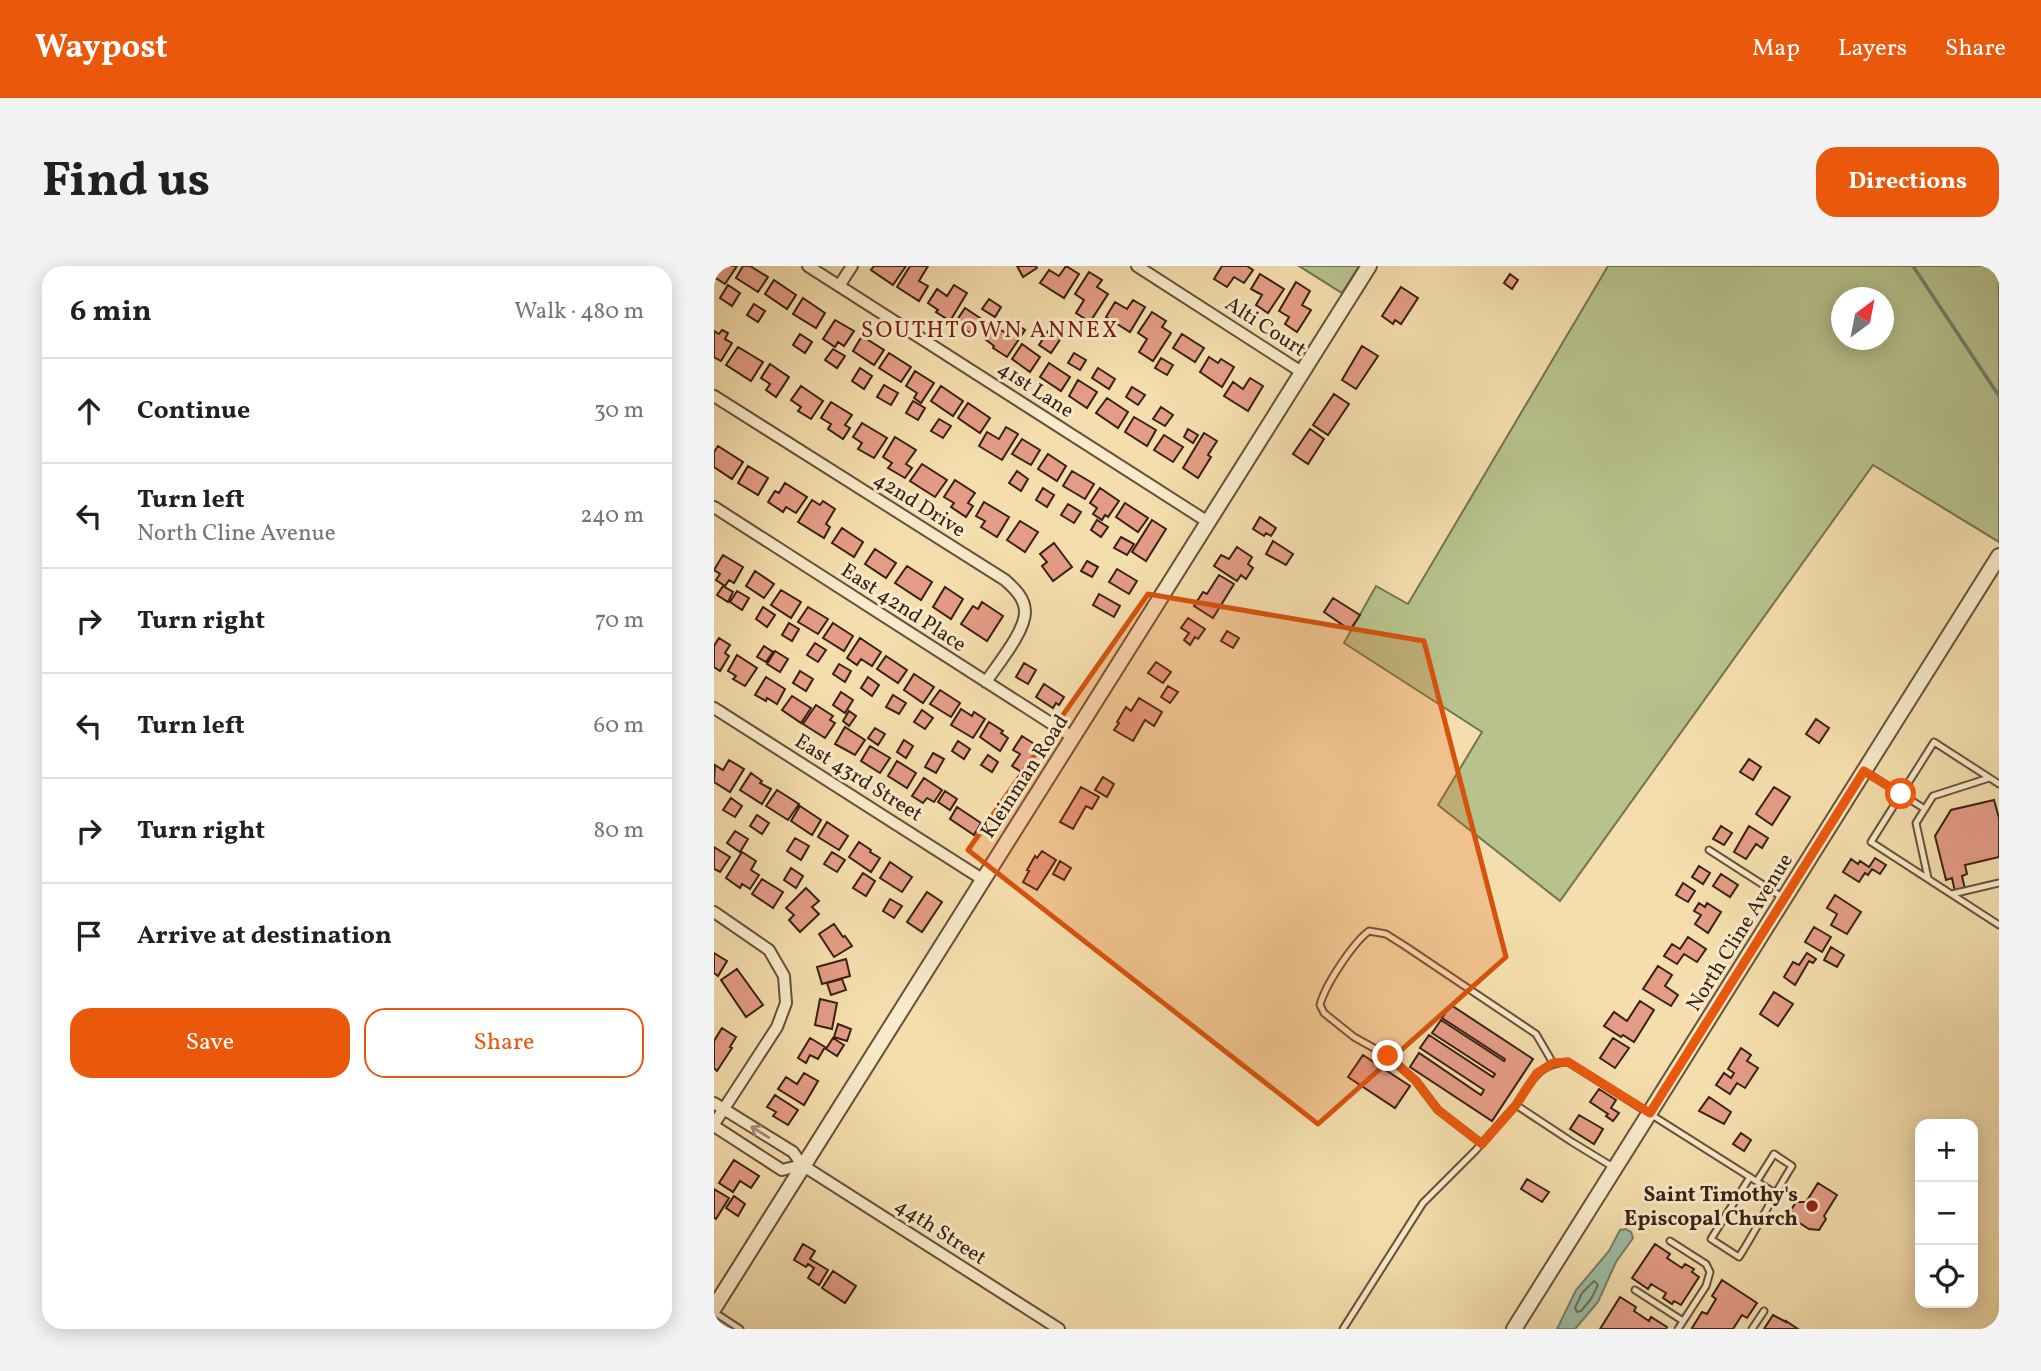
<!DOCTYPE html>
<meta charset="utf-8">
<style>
:root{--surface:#fff;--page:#f2f2f2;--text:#202124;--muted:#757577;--line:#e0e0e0;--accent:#ea580c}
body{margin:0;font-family:Vollkorn,serif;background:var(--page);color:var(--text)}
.controls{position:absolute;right:21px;bottom:21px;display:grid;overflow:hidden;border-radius:14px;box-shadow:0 4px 18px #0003}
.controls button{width:63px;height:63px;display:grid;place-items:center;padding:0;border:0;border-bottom:2px solid var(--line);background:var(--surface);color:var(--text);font:35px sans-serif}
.compass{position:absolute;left:1117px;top:21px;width:63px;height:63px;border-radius:50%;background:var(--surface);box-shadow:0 4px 18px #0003;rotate:32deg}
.stop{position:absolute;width:21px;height:21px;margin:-16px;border:5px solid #ea580c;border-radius:50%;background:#fff}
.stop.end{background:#ea580c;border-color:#fff;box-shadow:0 2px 7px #0008}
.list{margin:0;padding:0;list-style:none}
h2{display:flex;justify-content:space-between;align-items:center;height:91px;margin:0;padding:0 28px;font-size:30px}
h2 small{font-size:23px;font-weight:400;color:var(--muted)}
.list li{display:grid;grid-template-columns:46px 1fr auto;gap:21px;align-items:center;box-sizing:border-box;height:105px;padding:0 28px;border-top:2px solid var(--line)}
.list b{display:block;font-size:26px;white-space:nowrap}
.list p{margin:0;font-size:23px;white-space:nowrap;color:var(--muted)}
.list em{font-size:23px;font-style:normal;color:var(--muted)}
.actions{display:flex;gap:14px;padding:21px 28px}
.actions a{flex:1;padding:16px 0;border:2px solid var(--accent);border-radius:21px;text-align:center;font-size:24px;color:var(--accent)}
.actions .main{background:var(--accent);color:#fff}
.icon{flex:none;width:38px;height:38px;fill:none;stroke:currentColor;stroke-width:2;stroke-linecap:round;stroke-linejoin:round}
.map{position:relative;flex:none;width:1285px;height:1063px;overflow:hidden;border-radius:21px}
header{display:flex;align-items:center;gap:42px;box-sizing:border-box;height:98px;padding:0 35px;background:var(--accent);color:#fff}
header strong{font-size:33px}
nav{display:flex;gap:38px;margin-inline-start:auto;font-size:24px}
.intro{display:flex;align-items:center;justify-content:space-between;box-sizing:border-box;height:168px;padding:0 42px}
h1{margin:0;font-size:49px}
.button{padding:18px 32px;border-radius:21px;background:var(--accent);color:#fff;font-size:24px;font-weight:700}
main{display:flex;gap:42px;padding:0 42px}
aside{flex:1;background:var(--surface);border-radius:21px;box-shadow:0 4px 18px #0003}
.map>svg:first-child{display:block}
.green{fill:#b7c28d;stroke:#787151;stroke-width:2;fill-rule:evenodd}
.water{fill:#9dbda6;stroke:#757e6c;stroke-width:2}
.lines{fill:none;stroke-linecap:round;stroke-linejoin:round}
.shore{stroke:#6a6e5e;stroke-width:2}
.stream{stroke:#757e6c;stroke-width:3.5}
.building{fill:#e59c87;stroke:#382015;stroke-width:2}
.service-casing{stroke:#67503b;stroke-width:9}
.minor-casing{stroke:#67503b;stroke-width:14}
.tertiary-casing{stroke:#67503b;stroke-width:18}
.service{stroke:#f8eaca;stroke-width:5}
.minor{stroke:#f8eaca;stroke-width:10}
.tertiary{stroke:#f8eaca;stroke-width:14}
.oneway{stroke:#a28f79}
.route{stroke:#ea580c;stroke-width:9}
.marked{fill:#d6530d;fill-opacity:0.2;stroke:#d6530d;stroke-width:5;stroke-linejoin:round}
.poi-dot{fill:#8f2418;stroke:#f8eaca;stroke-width:2.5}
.labels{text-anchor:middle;stroke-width:6;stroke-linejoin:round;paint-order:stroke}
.street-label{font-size:21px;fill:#382015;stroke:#f8eaca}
.poi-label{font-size:21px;font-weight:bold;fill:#382015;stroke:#f8eaca;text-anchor:end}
.neighbourhood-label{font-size:23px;letter-spacing:2px;fill:#7a1f14;stroke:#f8eaca}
</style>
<header>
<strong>Waypost</strong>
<nav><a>Map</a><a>Layers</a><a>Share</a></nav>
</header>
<div class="intro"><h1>Find us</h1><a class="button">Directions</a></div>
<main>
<aside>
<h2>6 min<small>Walk · 480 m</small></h2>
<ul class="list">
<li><svg class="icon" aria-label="ahead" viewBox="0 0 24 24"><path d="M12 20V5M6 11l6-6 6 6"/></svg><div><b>Continue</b></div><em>30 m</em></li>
<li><svg class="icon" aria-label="left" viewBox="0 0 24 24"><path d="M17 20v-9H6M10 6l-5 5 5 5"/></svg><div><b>Turn left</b><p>North Cline Avenue</p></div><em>240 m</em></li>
<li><svg class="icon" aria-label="right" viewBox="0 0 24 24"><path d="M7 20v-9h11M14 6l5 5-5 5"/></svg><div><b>Turn right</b></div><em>70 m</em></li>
<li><svg class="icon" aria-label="left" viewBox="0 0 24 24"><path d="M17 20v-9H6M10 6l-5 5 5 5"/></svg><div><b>Turn left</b></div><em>60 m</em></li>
<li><svg class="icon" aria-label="right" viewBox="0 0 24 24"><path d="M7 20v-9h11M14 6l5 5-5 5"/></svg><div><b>Turn right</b></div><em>80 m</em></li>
<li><svg class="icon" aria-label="arrive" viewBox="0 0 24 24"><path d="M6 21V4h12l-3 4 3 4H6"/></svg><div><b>Arrive at destination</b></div></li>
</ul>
<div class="actions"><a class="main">Save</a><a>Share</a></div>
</aside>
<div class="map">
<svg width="1285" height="1063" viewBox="0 0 1285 1063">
<rect width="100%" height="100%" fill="#f5dead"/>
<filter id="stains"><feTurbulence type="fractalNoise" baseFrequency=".00286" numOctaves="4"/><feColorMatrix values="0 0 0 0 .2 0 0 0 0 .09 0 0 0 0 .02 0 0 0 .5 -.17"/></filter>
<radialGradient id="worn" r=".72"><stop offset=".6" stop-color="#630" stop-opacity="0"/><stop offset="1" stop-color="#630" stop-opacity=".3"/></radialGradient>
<path class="green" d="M585,0H645L628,27Z
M894,0H1285V276L1159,199L846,635L724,539L768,466L630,377L662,320L694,338ZM1128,32H1170V74H1128Z"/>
<path class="water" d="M912,963L917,966L919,972L902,996L884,1036L861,1063H843L862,1024L895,985L906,964Z"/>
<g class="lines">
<path class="shore" d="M880,1015L884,1019L877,1033L867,1045L863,1046L861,1042L868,1027Z"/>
<path class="stream" d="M1199,0L1285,130"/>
</g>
<path class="building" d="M0,0H23L11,18L0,11Z
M29,0H36L54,11L44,26L22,12Z
M160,0H192L179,19L157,4Z
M196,0H214L205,15L214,20L205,35L183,21Z
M303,0H322L323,2L309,11Z
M352,0L365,8L350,32L326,17L335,4L345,10Z
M508,0H533L539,4L530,17L520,11L513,21L500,13Z
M375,6L388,14L383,21L394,28L376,56L362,47L370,34L361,28Z
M546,8L570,23L554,47L542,39L548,29L537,23Z
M796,8L804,14L798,23L790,17Z
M60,14L82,29L73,43L51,28Z
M582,16L596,25L588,39L597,44L583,66L571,58L575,51L565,45Z
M14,19L26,27L18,40L6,32Z
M240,19L253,27L236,55L222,46L224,44L214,37L223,23L233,30Z
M687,21L704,32L687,58L681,54L679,58L668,50Z
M89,32L111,47L102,62L79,48Z
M275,33L287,41L281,51L268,43Z
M419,34L431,41L416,66L392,51L401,36L413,43Z
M40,38L51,45L44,56L33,49Z
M251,42L269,54L259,69L241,57Z
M438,46L452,55L448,61L457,67L439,95L425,86L433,73L424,67Z
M121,54L140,65L130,80L124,76L121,81L109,73Z
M297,55L311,64L293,91L279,82L280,80L271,73L280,60L290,66Z
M8,64L14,67L11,73L18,77L7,95L0,91V65L5,68Z
M335,64L347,72L337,87L325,79Z
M86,68L98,76L91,87L79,79Z
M468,68L490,82L481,96L459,82Z
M148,70L170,84L160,99L139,85Z
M308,78L326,91L316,106L298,93Z
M648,80L664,90L642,123L628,114Z
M24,81L49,96L37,115L12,99Z
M119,83L131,90L123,102L111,94Z
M175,87L197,101L187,116L165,102Z
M360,87L372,94L366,104L354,97Z
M495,91L504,97L507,93L520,101L508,121L486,106Z
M447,92L459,99L453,109L441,102Z
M335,97L356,111L347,125L326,111Z
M56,98L75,111L62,131L52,124L56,118L47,112Z
M146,102L158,110L150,123L138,115Z
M384,102L401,113L395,123L378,112Z
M201,105L220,117L207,137L200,132L203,127L192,120Z
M536,112L549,120L534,145L510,130L519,116L529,123Z
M364,114L383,126L373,142L355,130Z
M170,119L184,127L177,139L163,131Z
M87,120L109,135L97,153L84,145L87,141L77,134Z
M227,120L249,135L239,150L217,135Z
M418,121L431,129L424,139L412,131Z
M620,128L635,138L614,169L599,159Z
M393,132L414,146L404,162L382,147Z
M199,135L211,142L204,154L192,147Z
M117,136L138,149L131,159L136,162L129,173L114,163L117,158L107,152Z
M254,137L276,152L266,167L244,152Z
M447,141L459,149L451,160L439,153Z
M420,151L442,164L433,180L411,166Z
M225,153L237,160L229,172L217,165Z
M148,157L173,172L160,192L144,183L148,177L139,171Z
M292,161L304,168L288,194L265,180L273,166L285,173Z
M474,163L484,169L479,177L470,171Z
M596,163L610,173L594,198L579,188Z
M490,167L503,175L494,189L497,191L484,212L469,202Z
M450,169L469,181L459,196L440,184Z
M181,171L202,184L192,198L198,202L191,212L174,202L178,197L169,191Z
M308,173L326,184L317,199L298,188Z
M4,180L29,196L18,213L0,201V186Z
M334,188L352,200L343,215L324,203Z
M208,198L233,214L221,231L196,215Z
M34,200L54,212L44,229L24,217Z
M303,205L314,213L307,225L295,217Z
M358,205L380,218L371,233L349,220Z
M241,214L261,227L254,237L259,240L252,251L237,241L240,237L230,231Z
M71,217L93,231L82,247L72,241L69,246L54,236L61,225L65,227Z
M329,222L340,229L333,241L322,234Z
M386,222L405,235L394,251L391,249L388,254L379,248L383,242L376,237Z
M98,234L106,239L109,235L121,243L112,258L116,261L110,272L84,256Z
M270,236L295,251L283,271L267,261L271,255L262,250Z
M411,237L434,252L424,266L402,251Z
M354,238L367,246L360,257L347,249Z
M546,251L562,262L557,270L552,267L550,270L539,263Z
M383,254L394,261L387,271L377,264Z
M438,254L452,263L432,295L418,286Z
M306,255L324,266L311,286L293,274Z
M128,262L149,276L140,291L118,277Z
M407,271L420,278L413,289L400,282Z
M559,275L579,288L572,299L552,288Z
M340,277L358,301L339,315L328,300L333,296L326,288Z
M523,281L538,291L534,298L539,302L532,313L527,309L523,315L500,300L507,289L515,293Z
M161,283L182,297L172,312L151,298Z
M9,289L29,301L20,317L15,314L11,320L2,314L6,308L0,304Z
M373,295L384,301L378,311L367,305Z
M193,300L218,316L207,334L181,317Z
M403,303L423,315L415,328L395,316Z
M41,305L60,318L50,332L32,320Z
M505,309L520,318L499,352L480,340L489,326L493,328Z
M9,320L19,326L14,336L3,329Z
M231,321L249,333L237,353L219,341Z
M67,324L87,336L77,352L57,339Z
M23,325L35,332L28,344L16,336Z
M385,328L406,340L400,351L379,339Z
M619,332L646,349L636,364L610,346Z
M268,336L289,350L273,375L247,358L259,340L264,343Z
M49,341L61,349L53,361L42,353Z
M94,341L114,353L104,368L84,356Z
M474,352L491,363L484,373L481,371L476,379L470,374L475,367L467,362Z
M75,357L85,363L78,375L68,369Z
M119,357L139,370L130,385L109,372Z
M513,365L525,372L519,382L507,375Z
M5,372L16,379L11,387L15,390L6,405L0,401V380Z
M146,372L167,386L158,400L147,393L143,399L133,392Z
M101,377L112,384L104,396L93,389Z
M50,380L59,386L52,396L43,391Z
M61,385L74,393L66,406L53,398Z
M23,389L43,402L31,420L19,413L22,410L14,405Z
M172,390L193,404L184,417L163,403Z
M442,396L457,406L449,417L434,407Z
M310,397L322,404L314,418L302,411Z
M125,398L137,405L131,416L119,408Z
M86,405L99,413L92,425L79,417Z
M200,408L220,421L209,437L190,424Z
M52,411L71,423L63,438L53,432L52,435L41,429Z
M154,411L165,419L158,430L147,422Z
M330,418L350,431L345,439L342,437L339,442L322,431Z
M454,420L464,426L456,437L447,431Z
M226,424L246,437L237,451L216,438Z
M127,426L139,434L131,447L119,439Z
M179,429L192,437L185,448L172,441Z
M78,430L97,442L87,457L68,444Z
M425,432L448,446L440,460L431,454L419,475L400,464L405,457L403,456L412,441L417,445Z
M102,439L119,450L116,454L121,457L111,472L89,458Z
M247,443L258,450L260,446L271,453L259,472L237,459Z
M208,444L219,452L211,463L200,456Z
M135,445L142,450L135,460L129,455Z
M1102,453L1115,462L1105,477L1092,468Z
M275,456L289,465L287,467L294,472L286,485L266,471Z
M131,461L151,474L141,489L121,478Z
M161,462L171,468L164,479L154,472Z
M308,470L325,481L309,507L298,500L306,488L299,484Z
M190,474L199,480L192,492L183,486Z
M244,475L256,483L250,493L238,485Z
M156,480L176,492L166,507L147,495Z
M219,487L230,493L222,507L211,501Z
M274,489L284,496L278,506L267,499Z
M1035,493L1047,501L1039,514L1026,506Z
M15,494L30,503L16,526L0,516L1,499L9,504Z
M183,495L202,507L193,522L174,510Z
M37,507L48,515L46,517L57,523L48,538L26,524Z
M389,511L400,518L393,531L381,524Z
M210,512L228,524L220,536L213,532L209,537L198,530Z
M367,521L385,531L378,543L372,540L359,563L346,556Z
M1060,521L1076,531L1058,559L1042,548Z
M63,524L85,538L74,554L52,540Z
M231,525L243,533L236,544L224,536Z
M17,532L28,540L21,551L9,544Z
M1280,534L1285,552V591L1251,599L1253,608L1248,610L1251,623L1241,626L1238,612L1232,614L1221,570L1237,544Z
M86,540L107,554L98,569L77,555Z
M243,541L267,557L260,569L236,553Z
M43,549L55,557L48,568L36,560Z
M113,556L134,570L125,584L104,571Z
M1007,560L1018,567L1010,579L999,573Z
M1035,560L1054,572L1048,582L1042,578L1032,593L1020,586Z
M21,565L34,573L26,586L13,577Z
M81,572L95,580L87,594L73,585Z
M145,576L157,584L156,586L166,592L157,606L135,591Z
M0,581L16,591L6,606L0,603Z
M328,585L342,594L323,624L309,616L315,605L313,604L321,590L323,592Z
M28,586L42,595L37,604L45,609L36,623L28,618L26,622L12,612Z
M118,586L131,594L123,606L110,598Z
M1161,592L1172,599L1166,608L1158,603L1154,609L1151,607L1145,616L1129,606L1137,593L1144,598L1146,595L1155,601Z
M346,595L357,602L350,614L339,608Z
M176,596L198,611L188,626L166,612Z
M985,600L996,607L989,618L978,611Z
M77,602L89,610L82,622L70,614Z
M149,607L161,615L152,630L139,622Z
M1007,608L1024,619L1016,631L999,620Z
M48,613L69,626L59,642L38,628Z
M969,617L981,625L974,636L962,629Z
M92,622L105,635L98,641L105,648L86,666L75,654L80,649L72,642Z
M213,626L228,636L208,666L193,656Z
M1121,629L1147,646L1133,668L1117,659L1123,648L1113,642Z
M176,633L188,640L180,652L169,645Z
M985,637L991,641L993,637L1007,646L994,667L981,658L987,649L980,645Z
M120,658L129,671L131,670L138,680L120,691L105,668Z
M1100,661L1117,671L1108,686L1091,676Z
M974,671L992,683L983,696L970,688L963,698L950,690L958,678L966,683Z
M1117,681L1130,689L1123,701L1110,694Z
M0,687L13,695L4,710L0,707Z
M1093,687L1102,693L1099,697L1095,695L1081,719L1070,711L1079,696L1085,699Z
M132,693L136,710L108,718L103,701Z
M944,700L958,709L951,720L964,729L957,740L929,723Z
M23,703L49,739L32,751L7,714Z
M128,713L132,724L117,729L113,717Z
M1060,726L1079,738L1064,760L1046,748Z
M106,733L123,737L118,763L101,759Z
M926,735L940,744L920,776L909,769L907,771L890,760L900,746L913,755Z
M737,739L819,793L778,855L696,801L705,787L767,829L770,824L706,782L715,769L779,811L781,808L718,767L727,754L790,795L791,793L728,752Z
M124,758L137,763L133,775L120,771Z
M8,762L22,771L16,781L18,782L3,805L0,802V775Z
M96,772L111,781L104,793L96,789L92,797L84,792Z
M119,772L130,779L123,790L112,783Z
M899,772L915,782L901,802L886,792Z
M1027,782L1037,789L1033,795L1044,802L1031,822L1023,817L1016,828L1002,819L1010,807L1017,812L1020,807L1014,803Z
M649,789L696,820L681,842L634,811Z
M90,807L104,815L90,839L64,823L72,811L83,818Z
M885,823L902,834L897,842L905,847L899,855L892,850L894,848L876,836Z
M61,829L84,844L74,859L59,850L62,846L53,841Z
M995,831L1017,846L1010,858L985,845Z
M865,849L889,863L880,878L856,863Z
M1027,867L1037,874L1030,885L1019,878Z
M20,894L45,910L37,922L26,915L19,926L5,917Z
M813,913L835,926L828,936L807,923Z
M1104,917L1123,929L1110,950L1112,953L1105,964L1095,963L1081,954L1077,944L1082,936H1092Z
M0,923L15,932L2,953L0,952Z
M20,930L31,938L24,950L12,942Z
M89,978L101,985L96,993L114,1004L105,1019L94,1012L100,1002L94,998L92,1001L80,994Z
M941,978L956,988L953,992L968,1002L971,998L980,1003L978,1006L985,1011L967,1039L960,1035L958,1038L949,1032L952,1027L937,1018L934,1023L918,1012Z
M119,1005L142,1020L131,1037L108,1022Z
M1008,1014L1043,1037L1033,1052L1028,1049L1019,1063H980L978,1062L988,1046L993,1048L1002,1033L998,1030Z
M906,1031L922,1041L920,1045L935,1055L937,1051L953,1061L952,1063H886Z
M1059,1049L1072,1056V1055L1084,1063H1050Z"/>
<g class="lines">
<defs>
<path id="service" d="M1150,505L1211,543
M1285,518L1220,476L1157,576L1285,659
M995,584L1068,631
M1214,612L1202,557L1219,530L1275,512
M1238,628L1285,617
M768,878L724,844L702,815L674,790L640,771L610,747L606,739C611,719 639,677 655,665L672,668L691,680L822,768L839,797
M899,901L858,876L802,839C817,816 824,797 854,796L1061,927
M1036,911L997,973L1025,991C1044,961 1059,930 1078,900L1060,888L1043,915
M956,975L992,998L996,1006L992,1020L964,1063
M921,1024L969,1055
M0,1046L26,1063
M629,1063L709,937L761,885L802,839
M1038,1063L1050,1045"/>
<path id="minor" d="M94,0L494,256
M423,0L589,107
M125,20L138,0
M0,130L291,314C300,322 311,332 311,346C311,366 283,399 272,416
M0,241L360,472
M0,442L268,613
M0,646L55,684L70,710L72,737L63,761L0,858
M0,837L79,886L88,899L345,1063
M0,860L68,904L88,899"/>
<path id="tertiary" d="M0,1042L655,0
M800,1063L1285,290"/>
</defs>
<use href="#service" class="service-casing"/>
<use href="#minor" class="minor-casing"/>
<use href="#tertiary" class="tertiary-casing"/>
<use href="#service" class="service"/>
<use href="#minor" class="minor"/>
<use href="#tertiary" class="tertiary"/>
</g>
<defs><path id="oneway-shaft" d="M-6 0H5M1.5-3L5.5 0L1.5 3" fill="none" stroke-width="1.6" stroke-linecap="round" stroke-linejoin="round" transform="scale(1.75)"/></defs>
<use class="oneway" href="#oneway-shaft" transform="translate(46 866) rotate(-148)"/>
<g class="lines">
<path class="route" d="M674,790L702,815L724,844L768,878L802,839L823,807L839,797L854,796L936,847L1150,505L1187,528"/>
</g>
<path class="marked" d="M434,328L710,375L792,691L604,858L254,584Z"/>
<circle class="poi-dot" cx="1098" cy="940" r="7"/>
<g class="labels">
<g class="street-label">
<text transform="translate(552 60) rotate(33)" y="7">Alti Court</text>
<text transform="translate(322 123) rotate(33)" y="7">41st Lane</text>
<text transform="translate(206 238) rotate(32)" y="7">42nd Drive</text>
<text transform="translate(190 341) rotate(33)" y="7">East 42nd Place</text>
<text transform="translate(310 510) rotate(-57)" y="7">Kleinman Road</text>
<text transform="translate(145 511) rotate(32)" y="7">East 43rd Street</text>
<text transform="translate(1025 666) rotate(-58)" y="7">North Cline Avenue</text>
<text transform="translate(227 965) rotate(33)" y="7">44th Street</text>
</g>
<g class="poi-label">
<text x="1084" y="935">Saint Timothy's<tspan x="1084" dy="24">Episcopal Church</tspan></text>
</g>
<g class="neighbourhood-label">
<text x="276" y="71">SOUTHTOWN ANNEX</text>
</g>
</g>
<rect width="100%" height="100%" filter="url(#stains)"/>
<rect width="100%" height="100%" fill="url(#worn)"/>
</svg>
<div class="controls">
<button>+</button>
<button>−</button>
<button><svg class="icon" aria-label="locate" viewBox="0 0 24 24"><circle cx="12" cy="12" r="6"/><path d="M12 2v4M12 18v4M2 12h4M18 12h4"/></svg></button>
</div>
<svg class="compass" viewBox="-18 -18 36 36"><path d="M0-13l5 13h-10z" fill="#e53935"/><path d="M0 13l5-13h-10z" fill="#757577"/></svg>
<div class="stop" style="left:1187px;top:528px"></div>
<div class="stop end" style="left:674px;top:790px"></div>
</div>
</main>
